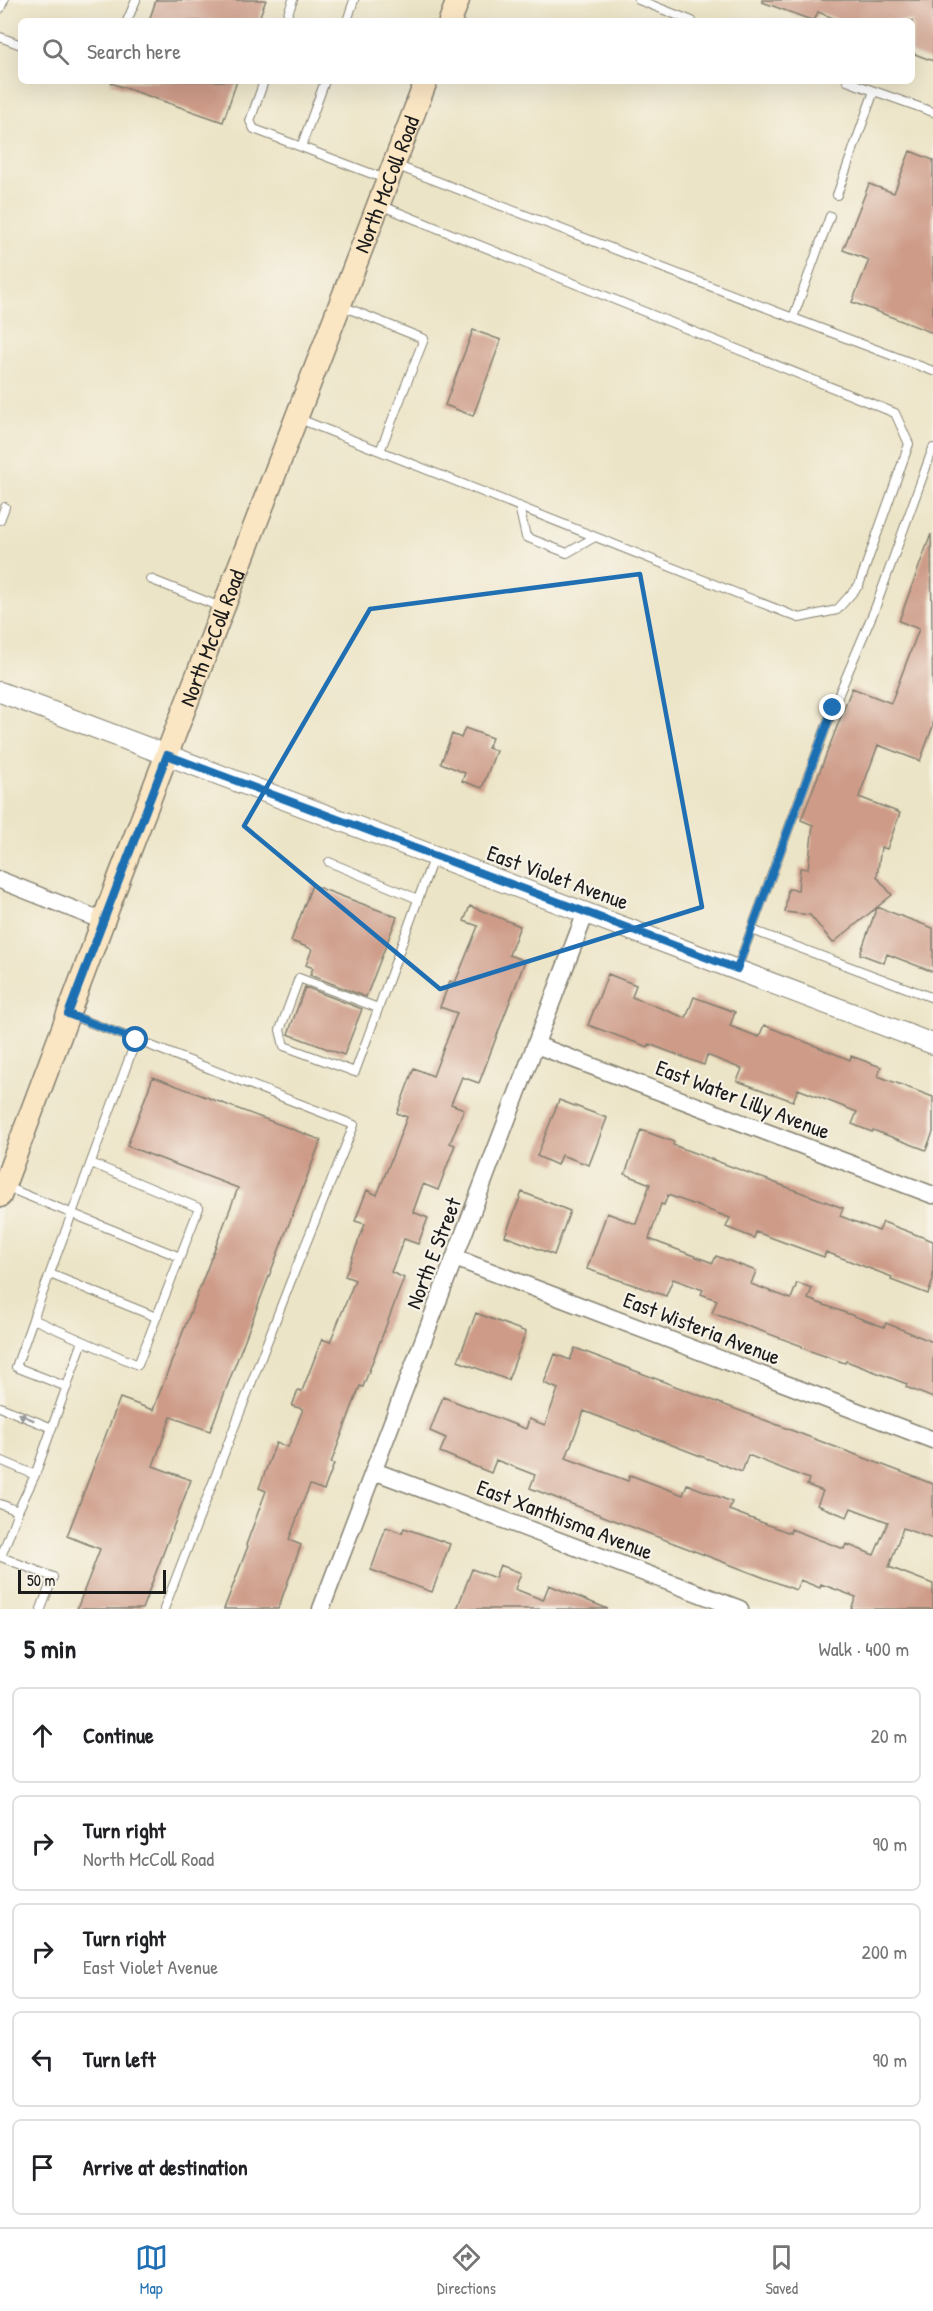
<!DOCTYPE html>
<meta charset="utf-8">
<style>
:root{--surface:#fff;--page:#f2f2f2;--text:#202124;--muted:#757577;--line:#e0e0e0;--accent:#1f6fb2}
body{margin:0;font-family:"Patrick Hand",sans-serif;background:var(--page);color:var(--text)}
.scale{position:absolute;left:18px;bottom:15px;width:148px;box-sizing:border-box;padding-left:6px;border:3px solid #1c1c1c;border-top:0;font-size:16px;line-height:21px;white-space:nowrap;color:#1c1c1c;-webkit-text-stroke:4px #f7f3e8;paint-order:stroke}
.stop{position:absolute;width:18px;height:18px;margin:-14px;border:4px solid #1f6fb2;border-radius:50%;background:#fff}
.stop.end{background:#1f6fb2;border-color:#fff;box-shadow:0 2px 6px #0008}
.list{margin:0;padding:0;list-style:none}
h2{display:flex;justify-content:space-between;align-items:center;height:78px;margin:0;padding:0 24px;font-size:26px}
h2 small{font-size:20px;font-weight:400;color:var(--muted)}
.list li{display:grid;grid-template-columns:39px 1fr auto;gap:18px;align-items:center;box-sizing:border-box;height:96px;margin:0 12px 12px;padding:0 12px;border:2px solid var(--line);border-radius:9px}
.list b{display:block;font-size:22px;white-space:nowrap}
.list p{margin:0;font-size:20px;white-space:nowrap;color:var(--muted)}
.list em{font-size:20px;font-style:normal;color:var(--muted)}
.icon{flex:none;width:33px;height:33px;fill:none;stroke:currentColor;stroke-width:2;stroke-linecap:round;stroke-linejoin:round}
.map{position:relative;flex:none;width:933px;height:1609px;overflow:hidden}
.search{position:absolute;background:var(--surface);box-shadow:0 6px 24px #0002;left:18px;right:18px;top:18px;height:66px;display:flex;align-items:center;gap:15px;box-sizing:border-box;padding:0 21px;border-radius:9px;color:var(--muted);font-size:22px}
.sheet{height:618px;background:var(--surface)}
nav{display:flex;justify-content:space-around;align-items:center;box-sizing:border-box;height:84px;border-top:2px solid var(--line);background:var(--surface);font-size:16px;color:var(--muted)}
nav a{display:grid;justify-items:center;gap:3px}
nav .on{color:var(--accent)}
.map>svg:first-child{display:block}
.building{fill:#ce9b88;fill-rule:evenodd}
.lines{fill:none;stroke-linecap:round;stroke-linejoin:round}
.service-casing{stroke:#848071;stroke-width:10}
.minor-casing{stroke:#848071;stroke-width:19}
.tertiary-casing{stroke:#848071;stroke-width:22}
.secondary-casing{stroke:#848071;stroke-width:25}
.service{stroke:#fff;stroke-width:8}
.minor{stroke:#fff;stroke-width:16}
.tertiary{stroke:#fff;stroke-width:20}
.secondary{stroke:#fbe6c4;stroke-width:22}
.oneway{fill:#999}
.route{stroke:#1f6fb2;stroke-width:8}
.marked{fill:none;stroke:#1f6fb2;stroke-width:4.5;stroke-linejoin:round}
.labels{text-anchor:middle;stroke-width:4.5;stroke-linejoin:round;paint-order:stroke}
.street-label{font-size:22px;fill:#1c1c1c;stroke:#f7f3e8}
</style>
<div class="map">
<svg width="933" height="1609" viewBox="0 0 933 1609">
<rect width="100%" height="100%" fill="#f7f3e8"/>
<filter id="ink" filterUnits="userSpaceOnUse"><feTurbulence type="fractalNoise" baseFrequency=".0167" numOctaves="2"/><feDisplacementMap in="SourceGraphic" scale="12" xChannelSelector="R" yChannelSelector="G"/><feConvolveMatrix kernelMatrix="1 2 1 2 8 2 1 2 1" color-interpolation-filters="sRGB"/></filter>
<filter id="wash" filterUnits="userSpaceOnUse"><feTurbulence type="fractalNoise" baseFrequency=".008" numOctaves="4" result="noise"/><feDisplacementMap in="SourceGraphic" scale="24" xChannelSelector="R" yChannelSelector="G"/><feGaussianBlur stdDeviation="1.35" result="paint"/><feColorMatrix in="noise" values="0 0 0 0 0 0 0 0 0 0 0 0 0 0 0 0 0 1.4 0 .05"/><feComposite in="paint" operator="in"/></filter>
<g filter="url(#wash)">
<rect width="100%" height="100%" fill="#ece4c6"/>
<g id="blocks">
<path class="building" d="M156,0H266L258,21H149Z
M762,0H933V61L912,53V21H841L818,12L814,21L762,2Z
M112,81H237L223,122L111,83Z
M910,151L933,160V333L852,302L869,260L843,250L869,184L894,193Z
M473,330L501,340L473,416L445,405Z
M931,534L933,726L920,761L878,745L859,797L900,813L887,849L881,847L877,877L892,895L833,943L810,915L785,912L788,889L798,890L800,868L808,869L813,825L801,820L852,688L891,703L919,629L899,621Z
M465,728L492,738L488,748L496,751L482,788L462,781L465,773L441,763L452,734L461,738Z
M312,885L397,917L366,997L310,975L313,968L306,965L312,949L291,941Z
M470,906L520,926L509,955L525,961L479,1083L462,1077L451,1104L464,1109L450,1143L455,1145L438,1190L423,1184L413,1212L428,1218L418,1244L404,1239L391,1272L404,1278L363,1387L360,1386L331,1463L334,1464L324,1490L310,1485L302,1504L289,1540L301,1545L278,1609H224L248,1546L246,1545L266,1491L259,1488L276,1443L288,1447L303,1409L292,1406L298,1390L302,1391L322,1339L330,1342L355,1280L345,1276L365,1224L355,1221L367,1190L377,1195L389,1165L407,1117L397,1113L414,1068L433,1076L457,1013L440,1007L450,981L455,983L478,926L464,921Z
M877,907L933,928V972L887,954L884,963L860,954Z
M608,974L636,985L632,997L686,1018L694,997L735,1012L730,1026L759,1037L764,1025L850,1060L851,1056L881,1067L878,1076L933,1097V1132L926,1150L873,1130L872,1132L852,1124L857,1112L798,1089L793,1101L737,1081L742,1069L707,1055L704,1065L649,1044L648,1047L588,1025Z
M305,987L362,1009L344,1055L288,1034Z
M153,1077L321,1140L210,1431L171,1417L153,1466L191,1480L142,1609H77L100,1549L67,1536L120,1398L153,1410L238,1188L127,1146Z
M559,1100L607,1118L589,1165L561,1155L557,1165L537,1156Z
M641,1130L674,1142L673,1145L843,1208L840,1216L879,1231L883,1222L933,1241V1280L928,1294L891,1280L892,1277L826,1252L824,1257L756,1232L754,1238L726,1227L730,1218L668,1195L664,1205L661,1204L649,1239L713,1263L716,1256L756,1271L751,1284L791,1299L797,1283L812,1288L808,1299L884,1327L886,1323L933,1342V1398L906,1387L907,1384L846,1361L845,1363L819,1354L802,1348V1346L712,1313L717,1300L701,1294L703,1290L673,1279L666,1296L587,1269L607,1213L636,1224L650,1184L625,1174Z
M522,1192L570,1211L554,1255L505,1236Z
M476,1313L526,1332L508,1380L458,1361Z
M575,1348L933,1484V1539L903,1528L889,1567L933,1584V1609H851L856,1597L821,1584L820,1588L800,1580L796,1590L530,1488L535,1475L496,1460L491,1473L440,1452L446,1438L430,1431L443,1397L526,1429L529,1419L545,1425L558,1389L544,1383L555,1354L570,1360ZM584,1411L742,1472L748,1455L809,1479L807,1485L823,1491L817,1505L847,1517L851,1508L888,1522L874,1555L846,1544L844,1549L791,1529L790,1533L729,1510L732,1502L687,1484L683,1495L630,1475L628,1481L566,1458Z
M386,1527L402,1533L404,1528L450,1544L432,1592L371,1570Z
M500,1565L521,1573L515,1589L543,1600L549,1585L608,1609H457L472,1569L495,1578Z"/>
</g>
</g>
<g filter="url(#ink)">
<use href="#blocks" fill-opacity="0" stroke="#848071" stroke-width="1.5"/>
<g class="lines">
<defs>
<path id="service" d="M639,0L692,21
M0,9L4,0
M127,21L136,0
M285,21L293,0
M347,21L354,0
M0,37L21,45
M264,81L250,121L254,129L388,180
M874,91L933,112
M301,147L325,81
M395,165L793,318L830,216
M837,195L874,91L847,81
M342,306L424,339L380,451
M793,318L933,371
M297,418L799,618L837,610L859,585L909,444L895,413L380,205
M519,506L526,537L567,553L595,537
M0,520L5,507
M150,579L223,608
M329,862L418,899
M752,930L933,998
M737,969L833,708L876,606L933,448
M378,1008L299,978L280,1030L284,1046L355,1072L434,856
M70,1015L136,1040L33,1319L83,1341
M136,1040L354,1125L290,1283L164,1609
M91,1163L199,1208L180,1257
M50,1274L156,1317
M33,1319L16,1367L67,1387
M0,1407L52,1428
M0,1460L35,1475
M0,1504L18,1511L35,1475L83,1341L138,1365L180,1257L6,1187
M18,1511L1,1557L53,1577L41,1609"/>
<path id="minor" d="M0,880L103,921
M536,1045L933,1195
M455,1258L933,1440
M374,1471L740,1609
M321,1609L586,912"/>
<path id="tertiary" d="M0,692L933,1044"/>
<g id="secondary">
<path d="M450,21L458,0"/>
<path id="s1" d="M0,1196L120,876L426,81"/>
</g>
</defs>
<use href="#service" class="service-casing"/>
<use href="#minor" class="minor-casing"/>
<use href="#tertiary" class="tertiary-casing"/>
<use href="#secondary" class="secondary-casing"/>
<use href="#service" class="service"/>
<use href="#minor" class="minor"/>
<use href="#tertiary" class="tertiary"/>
<use href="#secondary" class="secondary"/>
</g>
<defs><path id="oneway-solid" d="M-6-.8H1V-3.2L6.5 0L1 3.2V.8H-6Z" transform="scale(1.5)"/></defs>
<use class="oneway" href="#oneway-solid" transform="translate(26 1417) rotate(-158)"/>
</g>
<g class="lines" filter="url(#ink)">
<path class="route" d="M136,1040L68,1014L167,755L737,969L833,708"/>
</g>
<path class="marked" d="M640,574L702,907L440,989L244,826L370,609Z"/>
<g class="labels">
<g class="street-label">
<text dy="8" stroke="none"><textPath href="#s1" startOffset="1083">North McColl Road</textPath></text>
<text dy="8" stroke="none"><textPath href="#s1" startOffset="597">North McColl Road</textPath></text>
<text transform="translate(558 877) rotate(20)" y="8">East Violet Avenue</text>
<text transform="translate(743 1099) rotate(21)" y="8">East Water Lilly Avenue</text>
<text transform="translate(433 1253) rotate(-69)" y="8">North E Street</text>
<text transform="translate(702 1328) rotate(21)" y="8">East Wisteria Avenue</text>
<text transform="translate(565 1519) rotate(21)" y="8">East Xanthisma Avenue</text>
</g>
</g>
</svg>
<div class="scale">50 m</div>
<div class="stop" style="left:136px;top:1040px"></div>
<div class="stop end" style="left:833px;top:708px"></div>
<div class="search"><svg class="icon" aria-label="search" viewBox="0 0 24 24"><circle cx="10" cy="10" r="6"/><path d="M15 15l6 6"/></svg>Search here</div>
</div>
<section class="sheet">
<h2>5 min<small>Walk · 400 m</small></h2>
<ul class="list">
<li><svg class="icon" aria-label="ahead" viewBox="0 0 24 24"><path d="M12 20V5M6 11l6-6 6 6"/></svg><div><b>Continue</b></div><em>20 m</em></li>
<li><svg class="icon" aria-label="right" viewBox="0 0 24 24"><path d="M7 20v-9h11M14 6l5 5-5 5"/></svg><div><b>Turn right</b><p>North McColl Road</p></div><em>90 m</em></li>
<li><svg class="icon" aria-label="right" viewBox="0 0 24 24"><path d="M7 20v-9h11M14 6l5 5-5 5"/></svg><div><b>Turn right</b><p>East Violet Avenue</p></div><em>200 m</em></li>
<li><svg class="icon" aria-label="left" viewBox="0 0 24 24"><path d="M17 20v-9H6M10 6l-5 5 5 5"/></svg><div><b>Turn left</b></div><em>90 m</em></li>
<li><svg class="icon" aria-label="arrive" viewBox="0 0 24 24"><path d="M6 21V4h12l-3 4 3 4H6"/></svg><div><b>Arrive at destination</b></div></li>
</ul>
</section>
<nav>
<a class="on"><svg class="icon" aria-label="map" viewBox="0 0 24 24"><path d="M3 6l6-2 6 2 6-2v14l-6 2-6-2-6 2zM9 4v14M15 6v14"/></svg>Map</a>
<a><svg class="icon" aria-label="directions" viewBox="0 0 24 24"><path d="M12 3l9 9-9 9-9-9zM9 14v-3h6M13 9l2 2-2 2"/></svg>Directions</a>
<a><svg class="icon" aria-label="saved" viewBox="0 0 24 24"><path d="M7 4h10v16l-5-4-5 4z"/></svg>Saved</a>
</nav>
